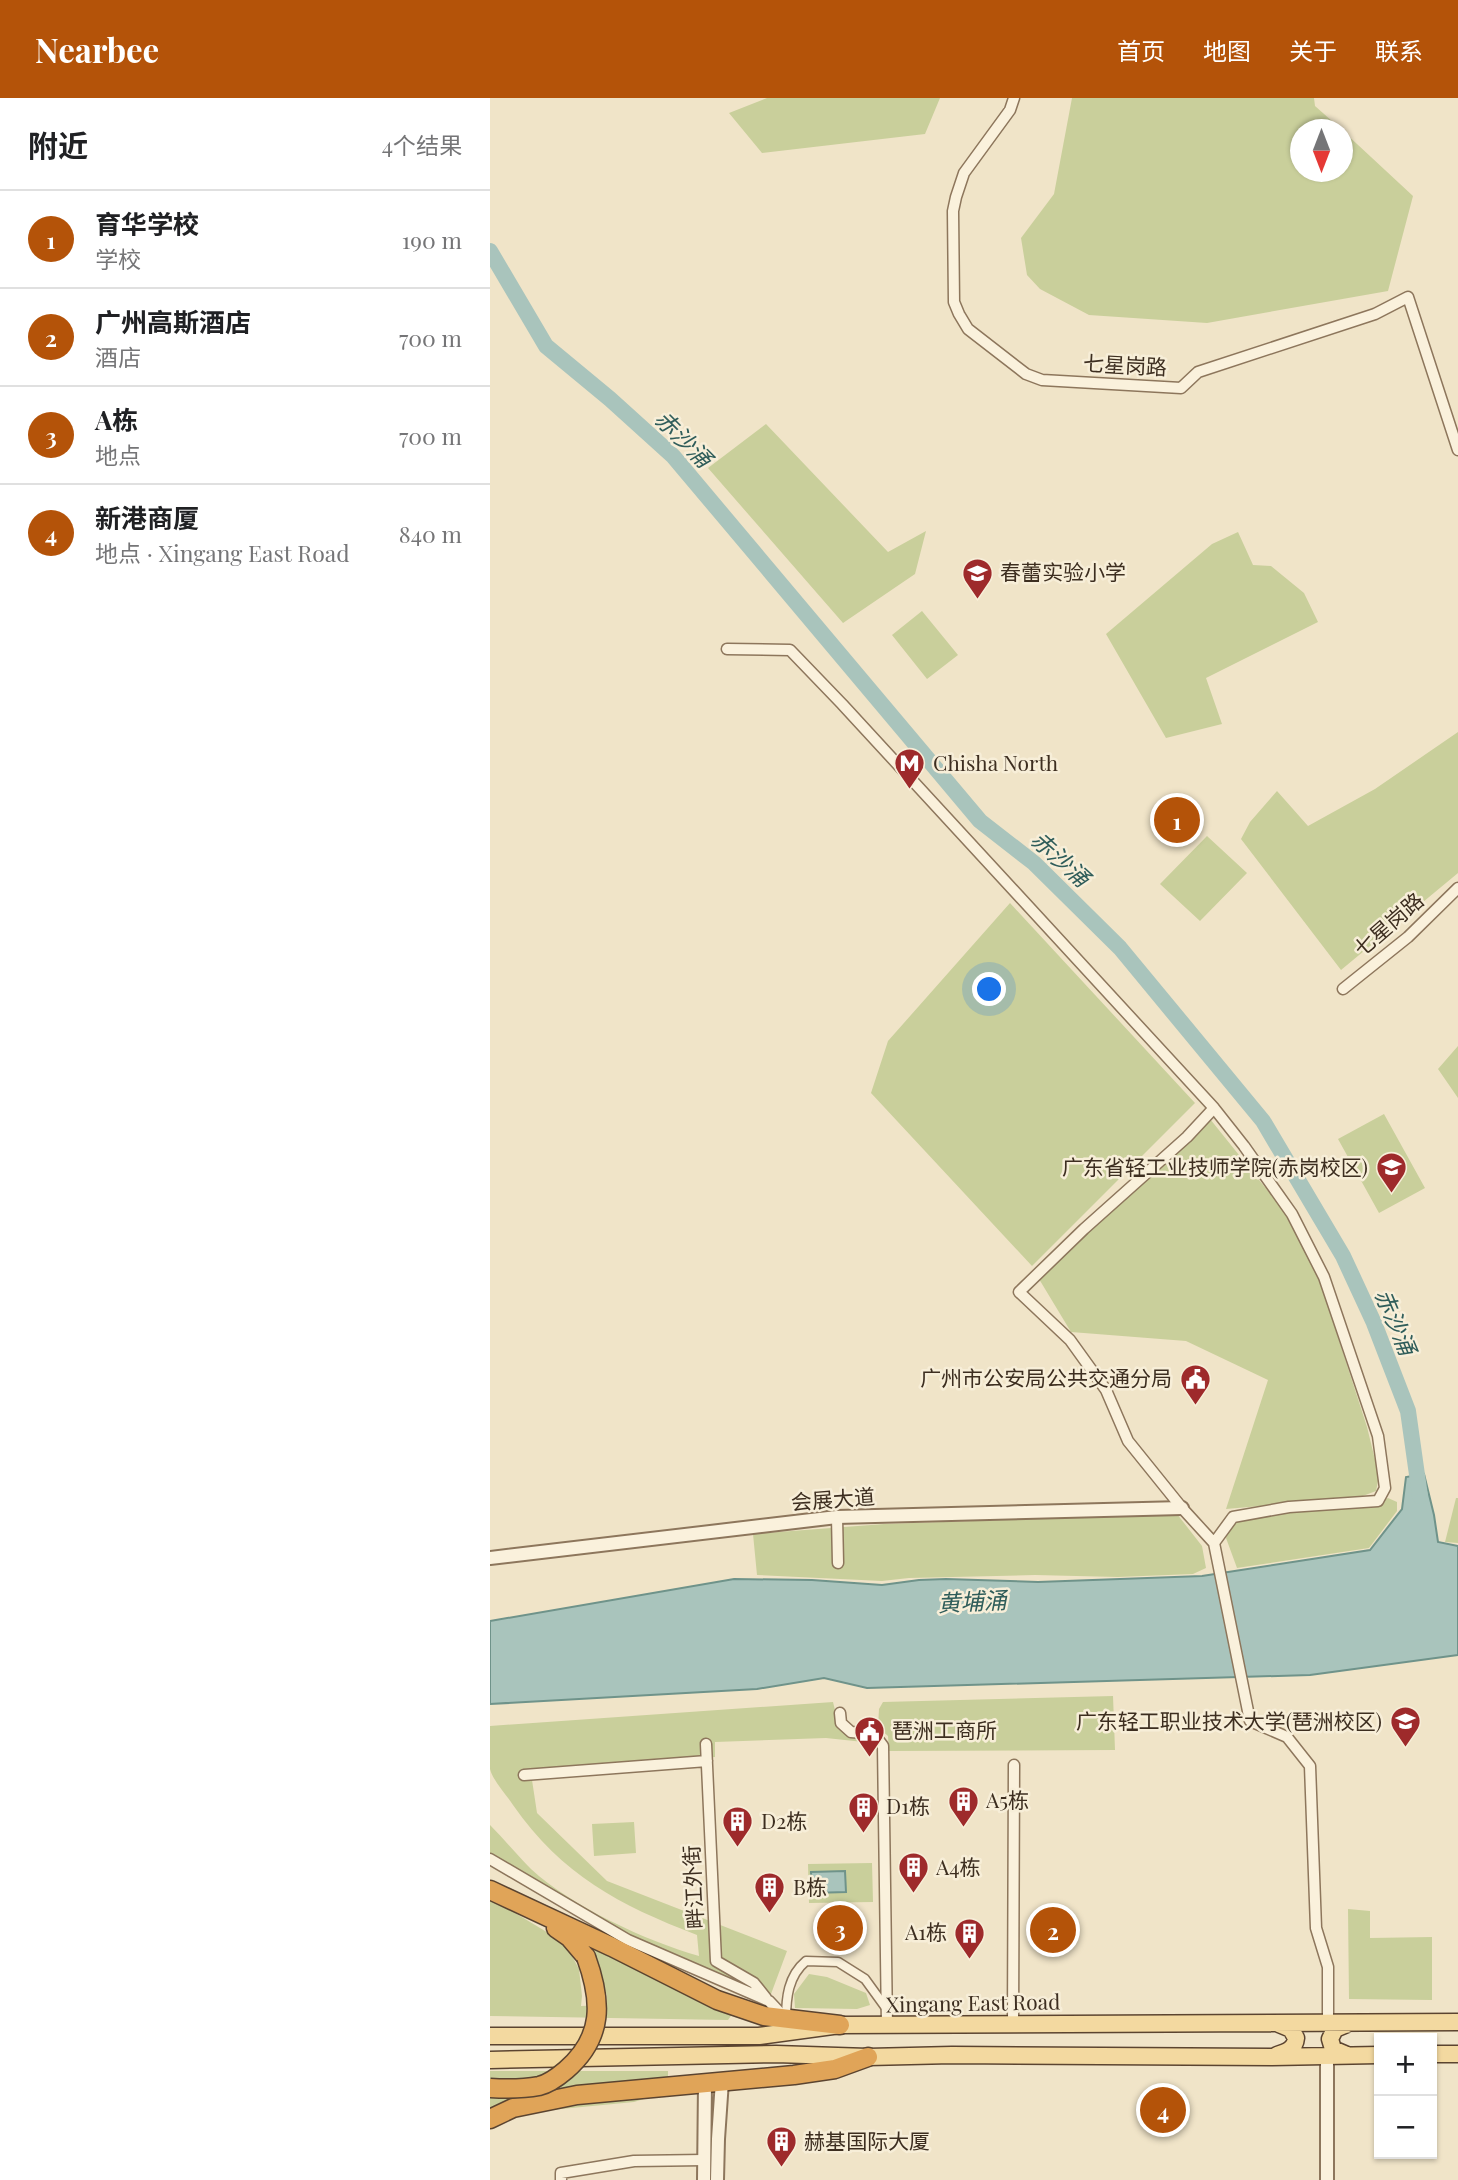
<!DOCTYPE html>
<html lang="zh">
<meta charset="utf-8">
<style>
:root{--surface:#fff;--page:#f6f6f6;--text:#202124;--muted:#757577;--line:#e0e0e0;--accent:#b45309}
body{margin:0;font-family:"Playfair Display","Noto Sans SC",serif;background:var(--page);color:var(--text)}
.controls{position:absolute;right:21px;bottom:21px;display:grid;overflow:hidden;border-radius:0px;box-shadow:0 2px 5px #0004}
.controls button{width:63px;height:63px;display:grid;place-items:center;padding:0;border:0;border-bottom:2px solid var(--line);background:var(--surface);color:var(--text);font:35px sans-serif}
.compass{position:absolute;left:800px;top:21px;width:63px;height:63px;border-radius:50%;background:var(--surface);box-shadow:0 2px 5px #0004;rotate:180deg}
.you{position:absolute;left:500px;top:892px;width:24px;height:24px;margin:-18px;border:5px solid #fff;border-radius:50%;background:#1a73e8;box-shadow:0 0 0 10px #1a73e833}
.badge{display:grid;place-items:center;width:46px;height:46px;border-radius:50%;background:var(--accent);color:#fff;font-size:23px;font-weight:700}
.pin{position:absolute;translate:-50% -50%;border:4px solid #fff;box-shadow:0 2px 7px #0006}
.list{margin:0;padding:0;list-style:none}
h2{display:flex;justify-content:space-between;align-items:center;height:91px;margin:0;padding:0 28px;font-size:30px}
h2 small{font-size:23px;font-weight:400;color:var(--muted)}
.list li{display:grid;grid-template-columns:46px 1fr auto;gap:21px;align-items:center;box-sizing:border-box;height:98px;padding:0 28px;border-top:2px solid var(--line)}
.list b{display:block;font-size:26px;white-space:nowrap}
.list p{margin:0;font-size:23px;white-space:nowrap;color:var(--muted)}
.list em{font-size:23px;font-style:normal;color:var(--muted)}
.map{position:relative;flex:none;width:968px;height:2082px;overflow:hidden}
header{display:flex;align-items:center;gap:42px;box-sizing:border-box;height:98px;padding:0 35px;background:var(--accent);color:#fff}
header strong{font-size:33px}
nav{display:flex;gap:38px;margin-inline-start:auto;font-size:24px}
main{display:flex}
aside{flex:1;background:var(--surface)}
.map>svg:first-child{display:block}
.green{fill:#c9cf9b}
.water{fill:#a9c4bc;stroke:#6f938a;stroke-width:2}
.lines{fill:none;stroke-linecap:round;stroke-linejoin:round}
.river{stroke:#a9c4bc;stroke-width:16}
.pedestrian-casing{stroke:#8d765c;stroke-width:11}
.minor-casing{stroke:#8d765c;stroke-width:13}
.tertiary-casing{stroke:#8d765c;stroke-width:16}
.primary-casing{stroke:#5b4430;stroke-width:19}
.motorway-casing{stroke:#5b4430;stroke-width:21}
.pedestrian{stroke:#faf1dc;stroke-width:8}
.minor{stroke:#faf1dc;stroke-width:10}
.tertiary{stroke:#faf1dc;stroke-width:12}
.primary{stroke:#f3d9a0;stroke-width:16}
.motorway{stroke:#e0a458;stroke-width:18}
.motorway-bridge-casing{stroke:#5b4430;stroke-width:21;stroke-linecap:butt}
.motorway-bridge{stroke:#e0a458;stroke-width:18}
.labels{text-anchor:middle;stroke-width:5;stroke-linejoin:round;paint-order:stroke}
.street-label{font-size:21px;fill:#3d2e20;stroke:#f7eed8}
.poi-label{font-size:21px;fill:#3d2e20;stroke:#f7eed8;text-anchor:start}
.water-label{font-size:23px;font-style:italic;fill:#2f5d5a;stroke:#f7eed8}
</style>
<header>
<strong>Nearbee</strong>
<nav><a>首页</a><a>地图</a><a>关于</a><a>联系</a></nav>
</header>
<main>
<aside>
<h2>附近<small>4个结果</small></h2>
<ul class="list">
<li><span class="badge">1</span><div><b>育华学校</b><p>学校</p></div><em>190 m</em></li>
<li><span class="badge">2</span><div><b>广州高斯酒店</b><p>酒店</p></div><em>700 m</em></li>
<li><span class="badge">3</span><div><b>A栋</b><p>地点</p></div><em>700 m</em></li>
<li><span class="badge">4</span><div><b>新港商厦</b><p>地点 · Xingang East Road</p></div><em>840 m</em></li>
</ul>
</aside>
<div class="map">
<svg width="968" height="2082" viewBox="0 0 968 2082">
<rect width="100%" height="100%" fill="#f0e4c8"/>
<path class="green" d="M277,0H450L435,36L272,55L239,15Z
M582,0H824L825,8L851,31L810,32V74H852L853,33L923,98L898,193L717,225L599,217L550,191L537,177L531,140L564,96Z
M276,326L398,454L436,433L425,476L353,525L218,370Z
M748,434L763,467L781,468L814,495L828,524L716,580L732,626L676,640L616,536L722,446Z
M432,513L468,557L437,581L402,537Z
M968,634V775L851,872L751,741L760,724L787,693L818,728L885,691Z
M717,738L757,775L710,823L670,786Z
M520,805L705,1005L542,1168L381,995L398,943Z
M968,948V1000L948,971Z
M894,1016L935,1090L889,1115L848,1041Z
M720,1021L795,1114L828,1177L877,1329L889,1378L886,1393L870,1399L736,1411L778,1282L696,1243L581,1234L549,1181Z
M898,1400L907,1404V1413L879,1450L747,1470L736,1440L743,1421L798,1411L885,1406Z
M966,1400H968V1445L955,1444Z
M687,1416L712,1448L716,1470L703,1476L628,1479L545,1477L419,1480L392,1483L267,1477L263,1436L394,1426Z
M623,1598L625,1652L399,1653L398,1638L388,1629L389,1611L393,1604Z
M343,1604L350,1632L363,1640L383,1643V1645L336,1640L225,1644V1659L212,1660V1668L42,1682L47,1715L117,1783L297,1853L281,1896L252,1890L132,1835L0,1759V1727C14,1741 27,1757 41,1771C81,1808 156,1843 209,1858L207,1837C129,1807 72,1777 23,1707C16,1696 3,1683 0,1671C0,1660 0,1640 0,1628Z
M144,1724L146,1755L104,1758L102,1726Z
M382,1765L383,1804L319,1805L318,1766Z
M0,1800L75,1845L89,1871L92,1898L91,1908L116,1907L117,1897L93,1842L243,1915L238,1922L0,1918Z
M858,1811L880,1813V1840L942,1839V1902L859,1901Z
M319,1876L337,1879L376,1895L380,1907L367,1911L305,1910L304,1896Z
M0,1973H178V1984L170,1996L144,2004L40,2014L0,2015Z"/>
<path class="water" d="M934,1376L944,1417L948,1444L968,1448V1557L820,1577L377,1590L334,1580L267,1591L0,1606V1523L244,1481L322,1482L392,1487L429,1482L456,1481L548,1484L712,1478L880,1452L912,1411L916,1379Z
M355,1773L356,1794L322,1795L321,1774Z"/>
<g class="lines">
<path class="river" d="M0,153L56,248L120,301L183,358L490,723L544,765L630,850L773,1023L853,1158L884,1225L918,1313L930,1398"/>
<defs>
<path id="pedestrian" d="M296,1922C296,1900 298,1878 316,1863L348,1864L375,1881L396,1910"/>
<path id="minor" d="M524,0L520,12L474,75L466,99L463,113L464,204L469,216L478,231L536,276L552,282L691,290L708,274L885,216L918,199L968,352
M237,551L300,552L352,606L724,1010L754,1048L802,1116L834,1179L888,1338L895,1390L888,1403L799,1409L743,1419L724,1445
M853,891L918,839L968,790
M724,1010L697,1039L594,1131L529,1194L580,1242L616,1292L638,1343L692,1410L724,1445L760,1623L797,1639L820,1668L826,1830L838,1869V1925
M347,1419L348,1465
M350,1615L351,1625L361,1634L384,1636L393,1648L397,1928
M216,1646L226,1863L264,1885L276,1900
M34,1677L217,1663
M0,1761L138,1842L279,1903L294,1919
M523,1926L524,1667
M71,2082V2075L144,2063L214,2062"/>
<path id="tertiary" d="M0,1460L347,1419L692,1410
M214,2082L215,1985
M227,2082L228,2041L232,1983
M837,2082V1958"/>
<path id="primary" d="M0,1938H269L350,1927L968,1924
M942,1956H968
M787,1957C797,1954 805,1951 806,1940L801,1931L789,1926
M857,1957L843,1951L840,1941L845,1931L857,1926
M0,1962L286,1956L378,1959L462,1957L782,1959L889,1957"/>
<path id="motorway" d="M0,1792L122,1849L227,1902L274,1918L350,1927
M66,1830L79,1839L96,1859
M0,2021L23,2010L87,1997L304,1977L345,1971L378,1959"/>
</defs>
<use href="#pedestrian" class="pedestrian-casing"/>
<use href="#minor" class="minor-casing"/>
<use href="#tertiary" class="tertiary-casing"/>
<use href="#primary" class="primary-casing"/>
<use href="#motorway" class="motorway-casing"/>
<use href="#pedestrian" class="pedestrian"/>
<use href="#minor" class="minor"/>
<use href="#tertiary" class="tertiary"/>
<use href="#primary" class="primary"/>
<use href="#motorway" class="motorway"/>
<defs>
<path id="motorway-bridge" d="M0,1990C16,1991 33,1991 49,1988C58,1986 69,1978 76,1972C114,1939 112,1903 96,1859"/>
</defs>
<use href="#motorway-bridge" class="motorway-bridge-casing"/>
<use href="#motorway-bridge" class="motorway-bridge"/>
</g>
<defs>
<symbol id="school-pin" viewBox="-11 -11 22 30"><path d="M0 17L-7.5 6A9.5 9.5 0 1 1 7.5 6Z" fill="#9e2a2b" stroke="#f7eed8"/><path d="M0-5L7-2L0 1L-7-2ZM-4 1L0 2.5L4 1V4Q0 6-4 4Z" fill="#fff"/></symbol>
<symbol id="metro-pin" viewBox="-11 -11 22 30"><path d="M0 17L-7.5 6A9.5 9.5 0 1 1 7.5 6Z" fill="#9e2a2b" stroke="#f7eed8"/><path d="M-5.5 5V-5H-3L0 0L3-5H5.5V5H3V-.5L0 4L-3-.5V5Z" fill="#fff"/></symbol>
<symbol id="university-pin" viewBox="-11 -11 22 30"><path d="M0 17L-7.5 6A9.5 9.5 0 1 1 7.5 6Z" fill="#9e2a2b" stroke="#f7eed8"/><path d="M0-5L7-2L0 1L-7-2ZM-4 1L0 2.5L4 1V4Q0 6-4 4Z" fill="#fff"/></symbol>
<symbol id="civic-pin" viewBox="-11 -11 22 30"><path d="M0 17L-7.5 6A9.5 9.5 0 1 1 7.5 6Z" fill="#9e2a2b" stroke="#f7eed8"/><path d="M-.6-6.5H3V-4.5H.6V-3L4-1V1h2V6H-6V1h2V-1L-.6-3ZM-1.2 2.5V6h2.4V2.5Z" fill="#fff"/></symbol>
<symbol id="building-pin" viewBox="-11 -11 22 30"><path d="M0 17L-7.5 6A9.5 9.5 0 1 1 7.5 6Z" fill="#9e2a2b" stroke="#f7eed8"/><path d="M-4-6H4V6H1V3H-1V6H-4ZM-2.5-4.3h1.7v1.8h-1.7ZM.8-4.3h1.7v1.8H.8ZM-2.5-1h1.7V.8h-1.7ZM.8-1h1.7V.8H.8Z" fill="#fff"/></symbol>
</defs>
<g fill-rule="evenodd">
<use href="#school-pin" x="470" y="458" width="35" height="47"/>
<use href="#metro-pin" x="402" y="648" width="35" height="47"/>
<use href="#university-pin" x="884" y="1052" width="35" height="47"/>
<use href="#civic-pin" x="688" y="1264" width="35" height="47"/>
<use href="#university-pin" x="898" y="1606" width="35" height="47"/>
<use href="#civic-pin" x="362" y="1616" width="35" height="47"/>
<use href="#building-pin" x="456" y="1686" width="35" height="47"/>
<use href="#building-pin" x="356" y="1692" width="35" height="47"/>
<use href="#building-pin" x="230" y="1706" width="35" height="47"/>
<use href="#building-pin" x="406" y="1752" width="35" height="47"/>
<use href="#building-pin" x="262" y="1772" width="35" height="47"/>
<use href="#building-pin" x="462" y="1818" width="35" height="47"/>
<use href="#building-pin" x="274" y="2026" width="35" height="47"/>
</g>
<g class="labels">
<g class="street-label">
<text transform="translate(635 268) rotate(3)" y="7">七星岗路</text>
<text transform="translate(899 827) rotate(-41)" y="7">七星岗路</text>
<text transform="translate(343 1402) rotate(-4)" y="7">会展大道</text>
<text transform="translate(204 1789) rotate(-93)" y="7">畔江外街</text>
<text transform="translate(483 1906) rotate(-1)" y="7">Xingang East Road</text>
</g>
<g class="poi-label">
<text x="510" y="482">春蕾实验小学</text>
<text x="443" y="673">Chisha North</text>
<text x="878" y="1077" text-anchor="end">广东省轻工业技师学院(赤岗校区)</text>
<text x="682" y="1288" text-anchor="end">广州市公安局公共交通分局</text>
<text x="892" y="1631" text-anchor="end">广东轻工职业技术大学(琶洲校区)</text>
<text x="402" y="1640">琶洲工商所</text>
<text x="496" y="1710">A5栋</text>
<text x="396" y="1716">D1栋</text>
<text x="271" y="1731">D2栋</text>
<text x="446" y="1777">A4栋</text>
<text x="303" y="1797">B栋</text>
<text x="457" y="1842" text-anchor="end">A1栋</text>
<text x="314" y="2051">赫基国际大厦</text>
</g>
<g class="water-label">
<text transform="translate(193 341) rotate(45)" y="8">赤沙涌</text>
<text transform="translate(570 761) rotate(42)" y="8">赤沙涌</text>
<text transform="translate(905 1224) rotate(67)" y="8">赤沙涌</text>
<text transform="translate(482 1504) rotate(-3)" y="8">黄埔涌</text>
</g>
</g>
</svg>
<div class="controls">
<button>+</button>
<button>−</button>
</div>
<svg class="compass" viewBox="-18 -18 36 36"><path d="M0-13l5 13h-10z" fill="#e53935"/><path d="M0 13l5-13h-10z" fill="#757577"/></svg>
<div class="you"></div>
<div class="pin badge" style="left:687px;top:722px">1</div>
<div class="pin badge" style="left:563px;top:1832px">2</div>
<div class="pin badge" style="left:350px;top:1830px">3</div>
<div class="pin badge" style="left:673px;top:2012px">4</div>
</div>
</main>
